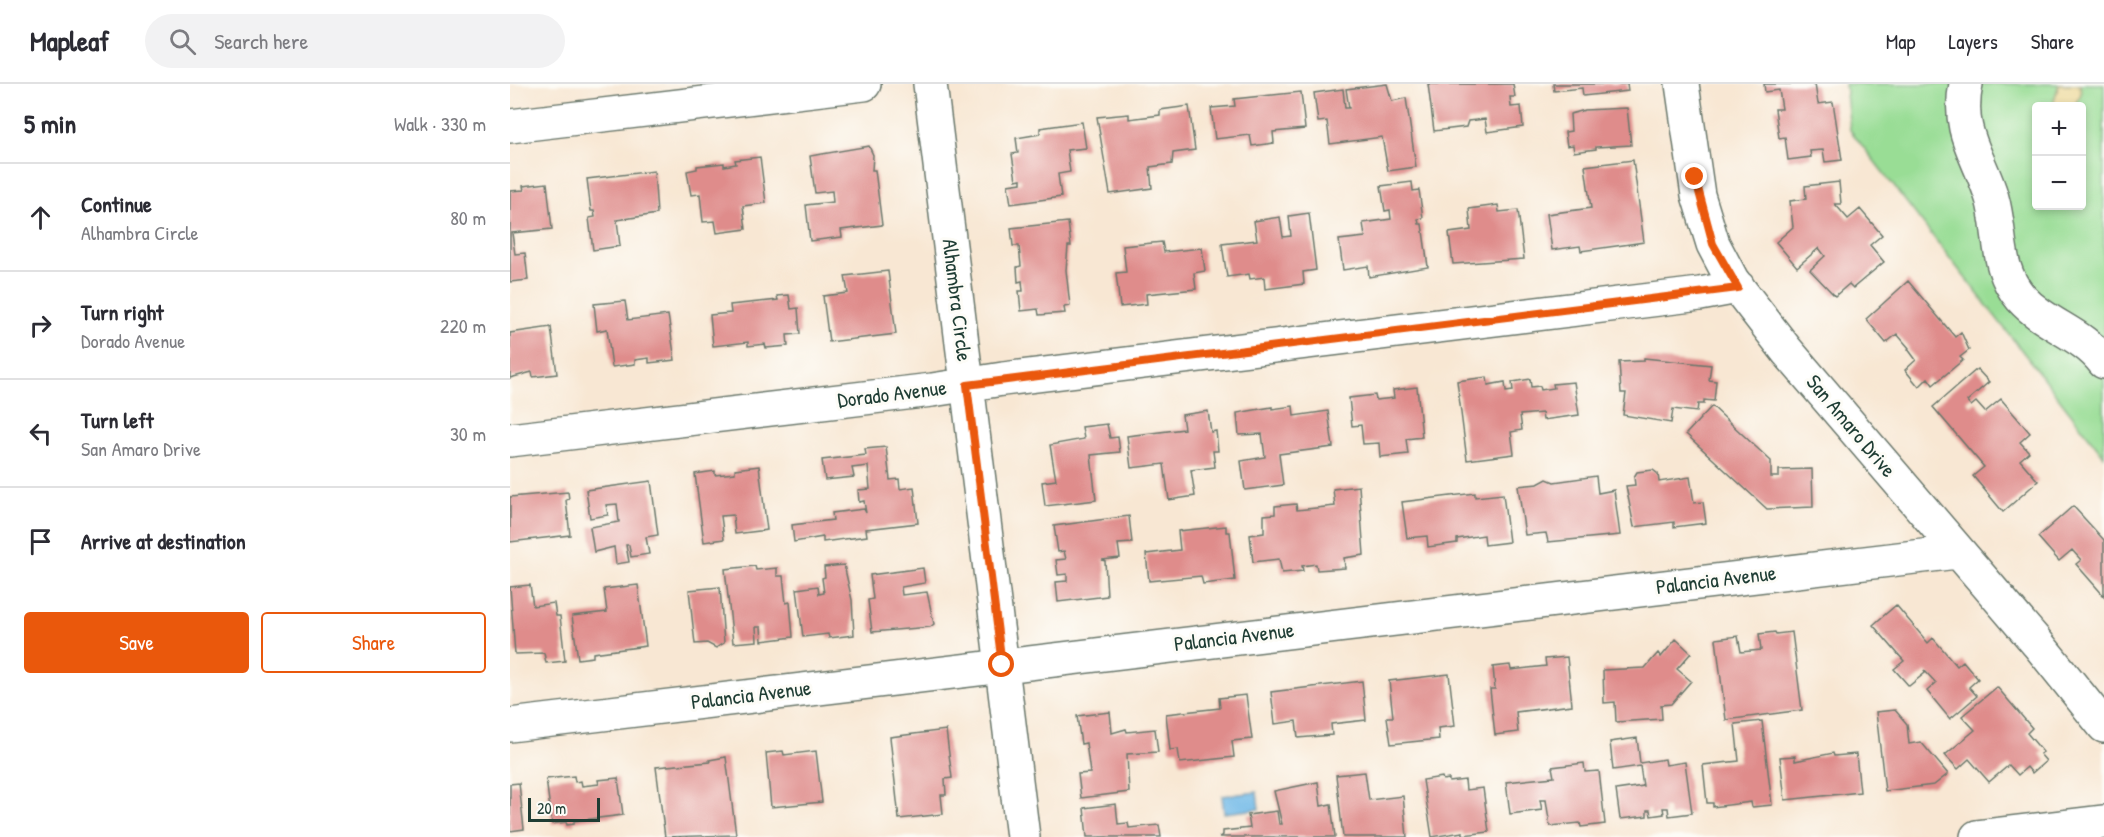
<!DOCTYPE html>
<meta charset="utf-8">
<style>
:root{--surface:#fff;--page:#f2f2f3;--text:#2b2b33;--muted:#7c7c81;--line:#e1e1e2;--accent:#ea580c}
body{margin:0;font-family:"Patrick Hand",sans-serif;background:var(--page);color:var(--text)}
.controls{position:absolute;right:18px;top:18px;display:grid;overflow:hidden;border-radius:6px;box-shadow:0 3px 9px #0003}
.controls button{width:54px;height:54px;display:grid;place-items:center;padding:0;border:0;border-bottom:2px solid var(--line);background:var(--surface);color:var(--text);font:30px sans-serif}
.scale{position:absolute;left:18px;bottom:15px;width:72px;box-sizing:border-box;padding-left:6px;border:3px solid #1f3d34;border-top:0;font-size:16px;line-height:21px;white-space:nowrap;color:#1f3d34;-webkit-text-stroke:4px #fdfcf7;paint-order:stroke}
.stop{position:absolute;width:18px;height:18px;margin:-14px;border:4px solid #ea580c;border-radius:50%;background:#fff}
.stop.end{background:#ea580c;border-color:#fff;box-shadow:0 2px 6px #0008}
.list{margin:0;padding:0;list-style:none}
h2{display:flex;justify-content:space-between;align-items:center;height:78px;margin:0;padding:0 24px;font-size:26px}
h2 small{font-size:20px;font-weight:400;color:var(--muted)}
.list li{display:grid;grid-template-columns:39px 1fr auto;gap:18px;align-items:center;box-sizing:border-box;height:108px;padding:0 24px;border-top:2px solid var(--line)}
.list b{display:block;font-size:22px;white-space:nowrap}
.list p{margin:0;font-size:20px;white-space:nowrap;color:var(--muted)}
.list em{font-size:20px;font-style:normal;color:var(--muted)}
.actions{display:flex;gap:12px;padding:18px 24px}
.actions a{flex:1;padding:14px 0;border:2px solid var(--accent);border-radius:6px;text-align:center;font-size:21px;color:var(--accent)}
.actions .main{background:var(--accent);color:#fff}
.icon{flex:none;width:33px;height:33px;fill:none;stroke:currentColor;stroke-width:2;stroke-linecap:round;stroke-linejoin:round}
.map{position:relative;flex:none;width:1594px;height:753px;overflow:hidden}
header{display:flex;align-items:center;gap:36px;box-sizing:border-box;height:84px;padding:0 30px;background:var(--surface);border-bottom:2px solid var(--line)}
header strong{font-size:28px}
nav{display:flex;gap:33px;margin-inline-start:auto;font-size:21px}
.search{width:420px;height:54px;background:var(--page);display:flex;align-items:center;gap:15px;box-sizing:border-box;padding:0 21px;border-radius:33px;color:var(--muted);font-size:22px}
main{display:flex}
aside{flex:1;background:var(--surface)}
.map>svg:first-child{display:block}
.green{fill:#99dd95;stroke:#5c8d64;stroke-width:1.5;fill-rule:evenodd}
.sand{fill:#eeda9e;stroke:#868c69;stroke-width:1.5}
.water{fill:#6eb8e7;stroke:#467a8e;stroke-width:1.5}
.building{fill:#df8c8b}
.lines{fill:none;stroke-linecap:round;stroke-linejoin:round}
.minor-casing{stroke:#6b786c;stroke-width:36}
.minor{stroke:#fff;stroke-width:33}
.route{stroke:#ea580c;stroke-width:8}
.labels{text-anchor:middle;stroke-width:6;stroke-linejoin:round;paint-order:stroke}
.street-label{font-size:21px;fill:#1f3d34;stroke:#fdfcf7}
</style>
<header>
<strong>Mapleaf</strong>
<div class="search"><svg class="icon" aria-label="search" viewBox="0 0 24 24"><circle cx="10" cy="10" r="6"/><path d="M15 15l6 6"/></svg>Search here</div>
<nav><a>Map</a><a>Layers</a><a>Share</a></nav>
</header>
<main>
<aside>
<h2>5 min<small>Walk · 330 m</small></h2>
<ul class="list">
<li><svg class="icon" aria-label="ahead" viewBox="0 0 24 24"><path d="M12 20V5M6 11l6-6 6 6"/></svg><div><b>Continue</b><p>Alhambra Circle</p></div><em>80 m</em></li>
<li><svg class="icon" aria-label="right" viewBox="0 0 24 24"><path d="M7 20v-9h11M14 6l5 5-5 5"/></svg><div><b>Turn right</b><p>Dorado Avenue</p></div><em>220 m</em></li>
<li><svg class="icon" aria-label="left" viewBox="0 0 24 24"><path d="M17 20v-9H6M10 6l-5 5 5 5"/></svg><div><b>Turn left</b><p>San Amaro Drive</p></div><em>30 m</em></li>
<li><svg class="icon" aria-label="arrive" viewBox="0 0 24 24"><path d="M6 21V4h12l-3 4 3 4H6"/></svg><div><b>Arrive at destination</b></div></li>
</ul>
<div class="actions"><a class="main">Save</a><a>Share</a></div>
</aside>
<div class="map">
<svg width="1594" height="753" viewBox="0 0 1594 753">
<rect width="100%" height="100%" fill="#fdfcf7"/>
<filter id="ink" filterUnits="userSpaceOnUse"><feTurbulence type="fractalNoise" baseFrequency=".0167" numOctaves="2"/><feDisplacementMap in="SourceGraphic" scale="12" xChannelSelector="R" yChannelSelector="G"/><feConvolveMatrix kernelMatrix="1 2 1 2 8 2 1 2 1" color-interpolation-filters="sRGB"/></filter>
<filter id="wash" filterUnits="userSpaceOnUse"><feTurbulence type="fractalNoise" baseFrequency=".008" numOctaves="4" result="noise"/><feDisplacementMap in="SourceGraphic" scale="24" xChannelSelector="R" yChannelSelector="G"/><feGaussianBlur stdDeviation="1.35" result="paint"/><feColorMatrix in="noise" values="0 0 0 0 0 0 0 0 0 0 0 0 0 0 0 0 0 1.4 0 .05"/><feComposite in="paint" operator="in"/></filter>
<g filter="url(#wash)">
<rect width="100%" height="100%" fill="#f8e7d3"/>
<path class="green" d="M1335,0H1594V372L1340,46ZM1526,22H1572V122H1526Z"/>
<path class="sand" d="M1549,0H1570L1571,10L1564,22H1545L1544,16Z"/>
<path class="water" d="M747,708L749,725L714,729L712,712Z"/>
<g id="blocks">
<path class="building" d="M877,0L882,17L896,14L906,83L878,87L872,53L820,60L817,37L808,38L804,9L833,5L835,24H839L836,5Z
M918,0H1003L1005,13H1000L1001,23L1011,22L1013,43L977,48L975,35L958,37L956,43L924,47Z
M1043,0H1117L1118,7L1073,12L1072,4L1044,7Z
M1254,0H1305L1308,20L1323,18L1332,76L1315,78L1313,66L1300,67L1301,73L1278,76L1275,53L1269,54L1265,25H1272L1269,6L1255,8Z
M791,8L795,45L763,48L764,59L742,62L740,51L705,55L701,24L725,22L724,15Z
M679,22L685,66L663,69L662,80L640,83L642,104L600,110L587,33L619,30V35L650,31V26Z
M1117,24L1121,61L1086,63V65L1064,68L1063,61L1057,62L1055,48L1061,47L1060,30L1075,26Z
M572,38L576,64L557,66L560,88L548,90L551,113L501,120L498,101L511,99V95L506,96L502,70L508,69L506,54L530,50V44Z
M359,62L363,71L362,86H365L372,141L331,146L332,153L300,157L296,121L323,118L322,107L305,109L300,72Z
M250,73L256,119L233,122L236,145L207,149L205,137L193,138L190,110L181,111L177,87L187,85V82L214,79V82L226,80L225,76Z
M1123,76L1134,158L1071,167L1070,162L1042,166L1037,130L1081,124L1075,82Z
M144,87L147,130L107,136L110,162L83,166L79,134L85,133L84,127H81L77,95Z
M902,98L903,107L909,106L913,134L908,135L909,140H912L918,183L859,193L858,182L833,186L829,156L855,153L853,139L881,135L880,126L875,127L871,102Z
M1329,98L1331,120H1325L1338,135L1350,125L1372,151L1360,161L1374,178L1343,204L1339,200L1325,212L1300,186L1315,172L1309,164L1287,183L1266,158L1283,143L1280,117L1296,115L1295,102Z
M37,99L42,145L2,149L5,170L15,169L18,196L0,198V107L14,106L13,102Z
M988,121L989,128L1008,126L1014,175L943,180L939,149L961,146L959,125Z
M799,129L806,186L793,188L794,200L755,205L754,193L740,195L739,190L717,193L712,160L747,156L744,137L770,133L773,153L781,152L779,132Z
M558,138L561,162H558L556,186L560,222L554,223L555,229L529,231L528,225L511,227L509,207H513L512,197L508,198L507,183L511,182L509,162H503L501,144Z
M652,158L654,168L692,164L695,187L684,189L686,205L636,210L637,220L610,223L606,189L616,188L613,162Z
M378,187L386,250L319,258L313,212L338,209L335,192Z
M1398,197L1445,253L1451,248L1459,266L1450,273L1453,276L1423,301L1418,294L1409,303L1395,286L1406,276L1398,265L1399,264L1387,250L1376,259L1356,235Z
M279,211L281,225L288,224L290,250L277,251L278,262L256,264L255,260L238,262V258L203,262L200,231L221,229L220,221L268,216L267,212Z
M115,217L118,236L158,231L165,276L139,279V274L125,276V280L102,283L97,245L87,247L84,220Z
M41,243L47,290L23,293L22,288L0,294V249Z
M1134,274L1201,281L1199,296L1206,297L1204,317L1194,316V320H1188L1187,328L1163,325L1161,339L1113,331L1116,309H1111L1109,278L1134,277Z
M1467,285L1479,298L1457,317L1461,322L1466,318L1475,328L1491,315L1520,349L1510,358L1519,368L1510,376L1528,397L1493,428L1463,392L1474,383L1423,323Z
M977,293L978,301L995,298L996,308L1003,307L1002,298L1020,295L1021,303L1030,302L1031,306L1044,304L1043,300L1064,298L1069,331L1033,336L1032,329L1010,331L1012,346L1001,348L1004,370L957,376L947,297Z
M907,303L912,353L896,355L898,370L870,373L869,359L853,360L851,341L842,342L839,314L865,311L866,316L884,314L883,306Z
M783,322L784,332L818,327L823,363L769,370L773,401L735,406L731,377L755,373L752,350L729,351L727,329L762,323V325Z
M1202,322L1261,377V393H1269V386L1302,385L1303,423L1257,425L1176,350Z
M698,327L701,348L706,347L708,367H703L705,383L681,386L685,412L659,416L654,380L621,384L617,352L674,345L672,331Z
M597,340L600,354L608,353L610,368L581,371L586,416L535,422L532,398L546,396L540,361L574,355L572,343Z
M376,363L380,396L389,395L390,405L404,403L408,439L356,445L357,452L313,458V453L284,458L282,441L323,436L322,429L354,425L356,429L354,417L349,418L348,406L360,405L358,382L342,384L344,393L315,396L312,376L356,371L355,365Z
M249,382L257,446L225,450L223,431L211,432L214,455L194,458L185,390L205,387V391L225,389V385Z
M1143,386L1148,390L1149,398L1180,393L1184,419L1193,418L1196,439L1164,443V438L1124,443L1116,402L1125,401L1124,393L1127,388Z
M1086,392L1088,409L1104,406L1110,451L1038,458L1036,449L1015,451L1008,402L1028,400L1037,395L1044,398Z
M141,397L148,451L136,453L139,470L121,473L119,461H116L119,478L106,480L104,463L84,468L80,443L109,438L107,420L96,421L98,431L80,434L76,406Z
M849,402L854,471L834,474L835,484L807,486L806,480L792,482L793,487L772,489L769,475L743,478L740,451L754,449V431L765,430V422L786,420L787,426L825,422L823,405Z
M58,408L59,415L56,416L60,451L0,458V413Z
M965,409V413L993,410L999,458L975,461L974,451L947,455V459L918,463L917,452L897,454L892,418Z
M1563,422L1594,456V512L1566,480L1571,476L1562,466L1549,477L1528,453Z
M619,432L622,459L608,460L610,474L592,476L595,477L597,512L548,518L546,498L557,497V490L548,491L546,476L556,475L554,467L548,468L544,442Z
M716,442V448H720L725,496L693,500L691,492L639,497L636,470L670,466L668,447Z
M334,481L342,516L344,551L319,554L318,550L293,553L287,505L308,502L309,510L314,509L312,494L315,493L314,483Z
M245,482L246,486L267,484V492H273L276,519L280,518L283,553L252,557L251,543H246L247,557L223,559L215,485Z
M413,484L415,499L391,503L392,511L417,508L424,540L420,543L362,548L358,516L363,515L360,491Z
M20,501L23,522L44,519L46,532H50L55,577L36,579L34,569L5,570L0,503Z
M128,501L136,562L83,569V573L68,575L62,532L97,528L94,505Z
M210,503L214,559L206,564L197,559L185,560L179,506Z
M1386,521L1418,559L1423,554L1447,582L1453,577L1468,595L1459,603L1467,612L1440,635L1417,607L1426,599L1414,586L1415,589L1399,602L1384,585L1394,577L1363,541Z
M1265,548L1266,550L1282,548L1292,626L1216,636L1206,555L1228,552L1231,568L1251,566L1249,550Z
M1166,555L1181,569L1167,585L1181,597L1161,620L1151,621L1152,635L1106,638L1105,618L1094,619L1093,586L1135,584L1148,569L1151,573Z
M1057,573L1062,621L1006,628L1008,648L985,651L980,605H985L983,583L1000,581L1001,586L1036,582L1035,575Z
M939,590L945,642L928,644L929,655L881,660L877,633H883L879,597Z
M852,597L856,636L821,640L822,651L788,654L786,637L765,640L761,608Z
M1487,603L1522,644L1517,649L1533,668L1530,670L1536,677L1522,689L1517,683L1508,691L1499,681L1479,698L1459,675L1448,685L1435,671L1465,646L1452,632Z
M736,611L742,655L722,657L724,673L670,679L668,665L660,666L656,630L710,624L709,614Z
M1385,626L1397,640L1399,660L1411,658L1438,690L1424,701L1375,707L1366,628Z
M600,628L602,649L616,645L617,648L645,645L648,668L617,670L619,708L571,714L568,690L580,689L576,659L571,660L567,632Z
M1252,637L1262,721L1242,723L1241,718L1203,723V719H1197L1193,681L1229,677L1225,640Z
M436,646L442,694L435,695L436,711H431L433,730L389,735L380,653Z
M1127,654L1130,679L1155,675L1156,681L1175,678L1182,729L1159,732L1158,724H1153L1154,730L1141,732L1140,726H1137V732L1110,735L1106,706L1133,702L1130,682L1103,686L1100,658Z
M273,667L274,671L306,667L312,718L261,723L256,669Z
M1323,669L1324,672L1346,670L1350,708L1275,716L1270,673L1285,672V677Z
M216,673L226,751L155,753L146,683L200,678L199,676Z
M1074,679L1075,688L1089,687L1095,740L1071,743L1070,739L1040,742L1036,716H1030L1032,726L1000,730L996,698L1044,693L1042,683Z
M855,688L859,716L893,712L897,753H833L826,691Z
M64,692L65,698L71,697L72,702L89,700L88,696L108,694L113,731L64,737V740L57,741L56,738L42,740L36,695Z
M932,693L933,696L939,695V698L955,696L956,706L973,704L979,748L953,751V748L922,753L913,696Z
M808,698L811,722L821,720L825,753H709L713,751V747L740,744L738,731L767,727L769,740H772L764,707Z
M9,699L14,745L0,747V700Z
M606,720L608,740L618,739L619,744L649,741L651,753H577L574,724Z"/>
</g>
</g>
<g filter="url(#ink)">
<use href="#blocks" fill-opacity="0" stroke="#6b786c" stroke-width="1.5"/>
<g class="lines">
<defs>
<path id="minor" d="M420,0L513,753
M1172,0L1188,111L1203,160L1222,196L1277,267L1528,560L1594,642
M1456,0C1446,49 1469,71 1482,114C1492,149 1485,184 1511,214C1535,241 1572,249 1594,278
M0,42L354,0
M0,356L422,306L493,295L1190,210L1228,203
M0,641L1447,468
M1467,753L1594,738"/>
</defs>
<use href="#minor" class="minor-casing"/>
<use href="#minor" class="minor"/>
</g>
</g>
<g class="lines" filter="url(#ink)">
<path class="route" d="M492,581L457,301L1228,204L1203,160L1185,93"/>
</g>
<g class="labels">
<g class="street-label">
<text transform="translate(447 216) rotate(83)" y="7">Alhambra Circle</text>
<text transform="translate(382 310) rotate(-7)" y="7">Dorado Avenue</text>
<text transform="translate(1341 342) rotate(50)" y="7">San Amaro Drive</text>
<text transform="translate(1206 496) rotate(-7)" y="7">Palancia Avenue</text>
<text transform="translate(724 553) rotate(-7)" y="7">Palancia Avenue</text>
<text transform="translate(241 611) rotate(-7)" y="7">Palancia Avenue</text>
</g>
</g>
</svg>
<div class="controls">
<button>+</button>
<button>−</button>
</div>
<div class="scale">20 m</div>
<div class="stop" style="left:492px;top:581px"></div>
<div class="stop end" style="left:1185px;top:93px"></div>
</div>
</main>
